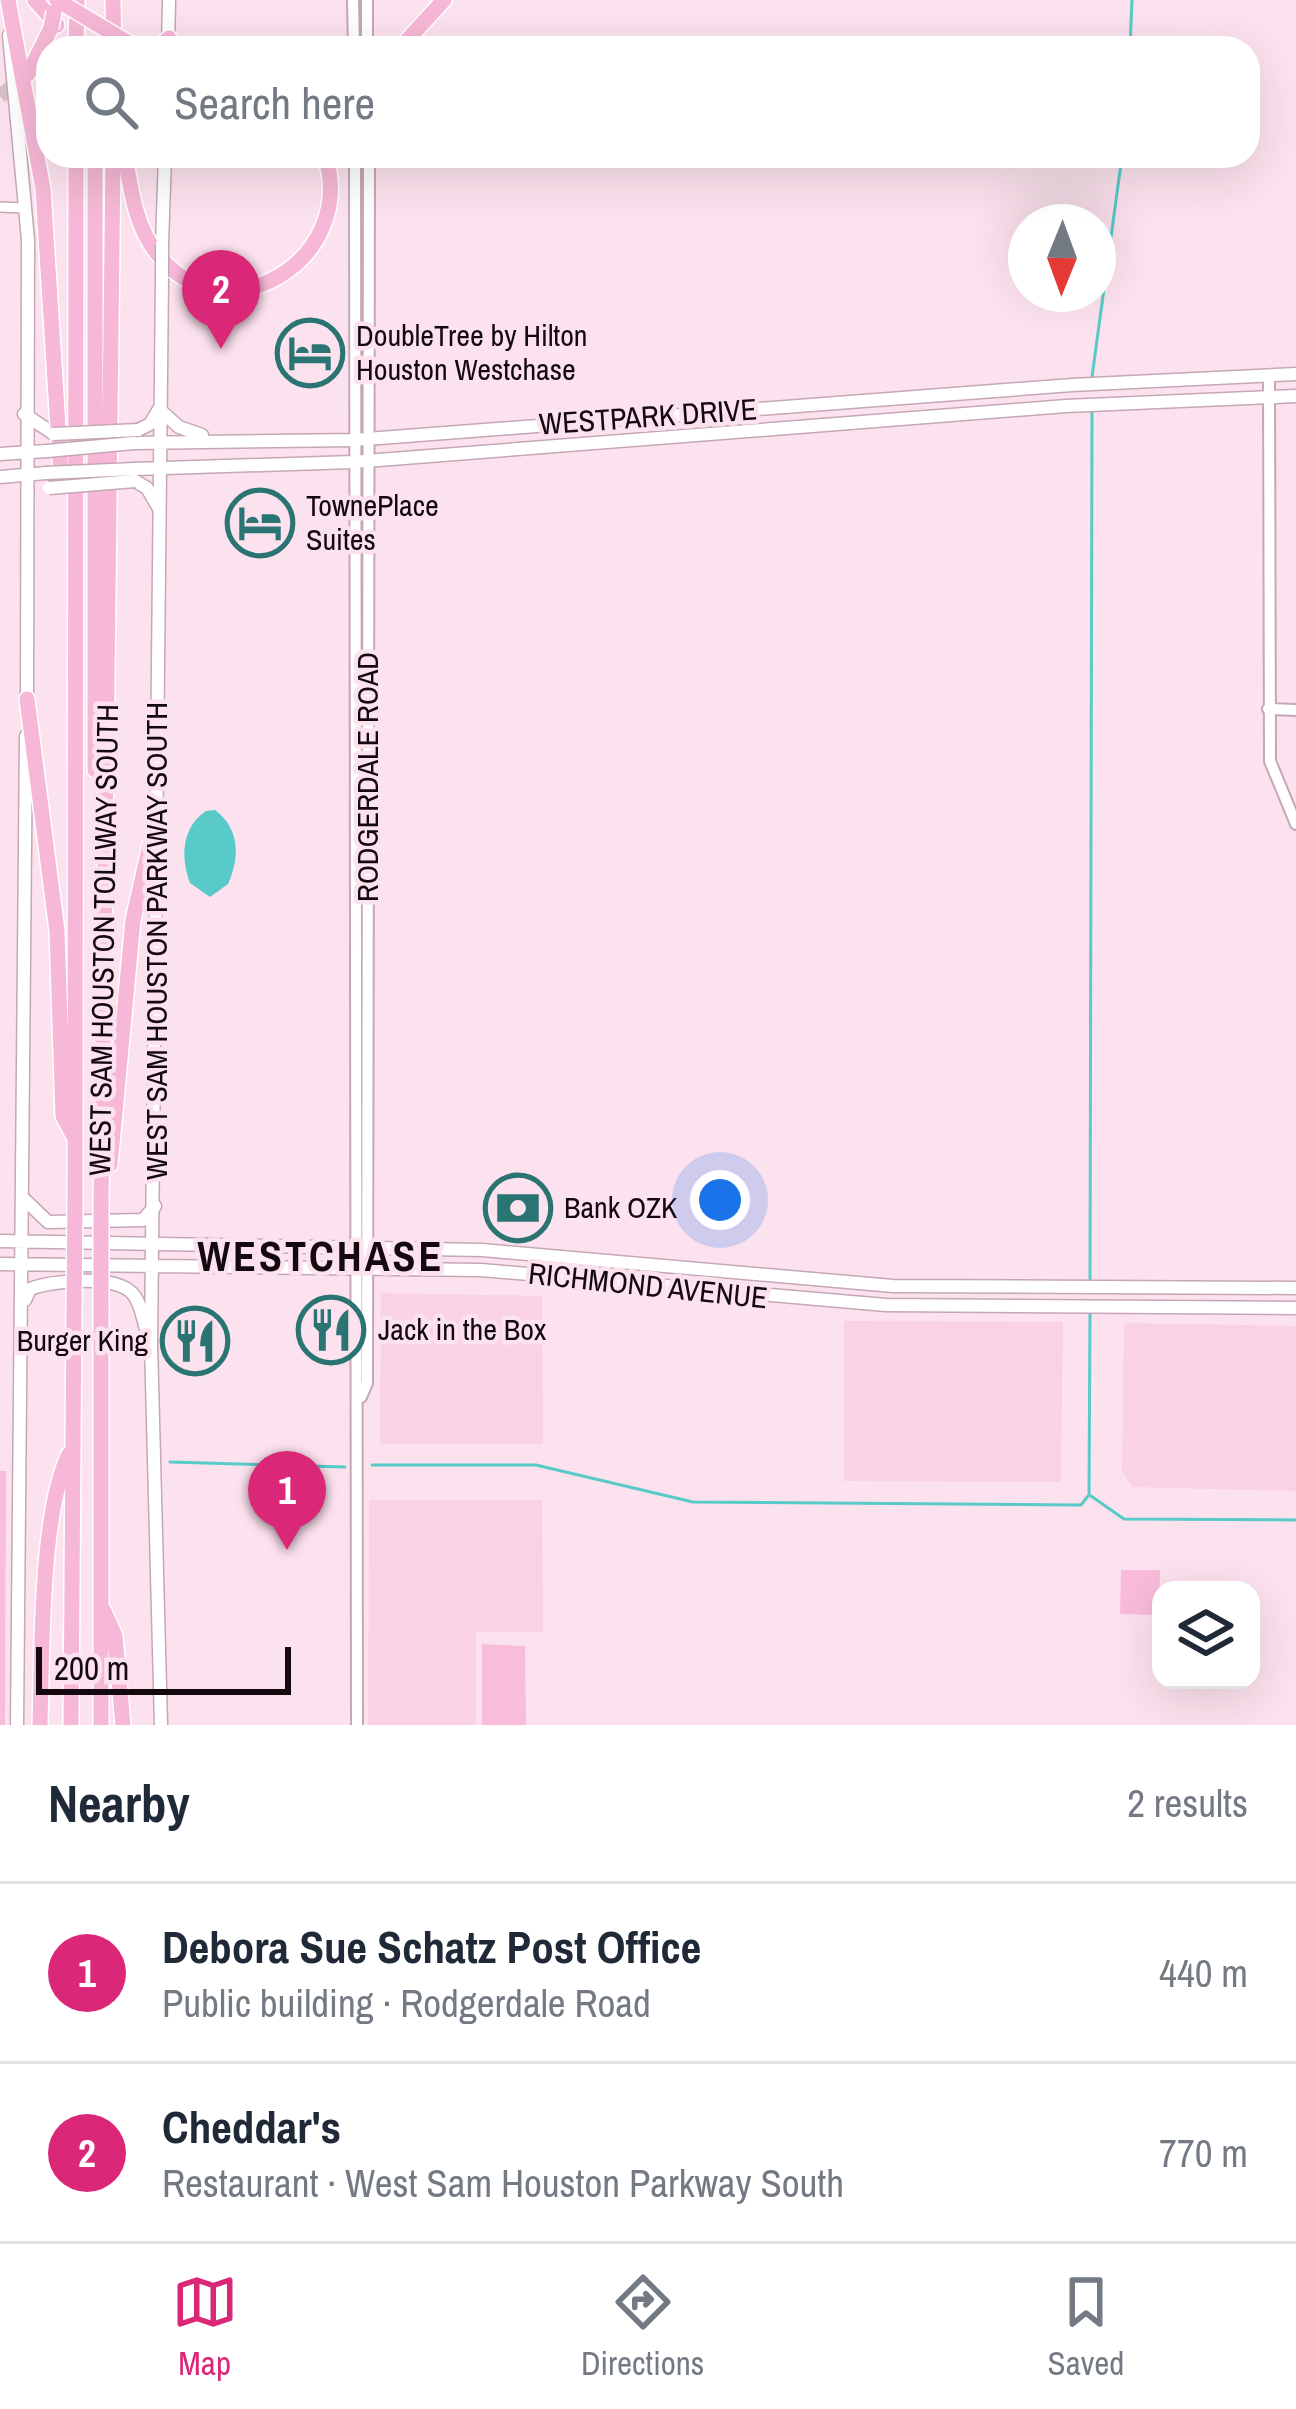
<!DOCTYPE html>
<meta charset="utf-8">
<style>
:root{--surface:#fff;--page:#f2f2f3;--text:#1f2937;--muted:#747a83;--line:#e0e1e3;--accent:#db2777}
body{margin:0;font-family:"Archivo Narrow",sans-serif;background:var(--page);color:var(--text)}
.controls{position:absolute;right:36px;bottom:36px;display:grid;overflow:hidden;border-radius:24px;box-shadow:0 12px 48px #0002}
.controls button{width:108px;height:108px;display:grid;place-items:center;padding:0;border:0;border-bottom:3px solid var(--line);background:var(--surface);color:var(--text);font:60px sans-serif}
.compass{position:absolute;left:1008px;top:204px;width:108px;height:108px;border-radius:50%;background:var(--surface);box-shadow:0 12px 48px #0002;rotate:181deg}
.scale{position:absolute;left:36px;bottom:30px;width:255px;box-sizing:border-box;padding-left:12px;border:6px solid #13090e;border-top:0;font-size:33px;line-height:42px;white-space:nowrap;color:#13090e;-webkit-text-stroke:9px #fce2ee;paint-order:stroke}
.you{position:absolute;left:720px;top:1200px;width:42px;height:42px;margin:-30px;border:9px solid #fff;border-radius:50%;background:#1a73e8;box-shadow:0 0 0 18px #1a73e833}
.badge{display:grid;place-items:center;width:78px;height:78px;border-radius:50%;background:var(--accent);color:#fff;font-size:39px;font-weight:700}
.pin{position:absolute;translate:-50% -99px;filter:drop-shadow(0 3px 6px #0008)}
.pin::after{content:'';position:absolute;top:63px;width:42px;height:36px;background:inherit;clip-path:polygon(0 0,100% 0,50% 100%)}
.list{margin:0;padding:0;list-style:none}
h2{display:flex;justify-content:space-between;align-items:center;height:156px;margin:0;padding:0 48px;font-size:51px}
h2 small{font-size:39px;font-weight:400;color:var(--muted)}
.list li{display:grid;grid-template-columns:78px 1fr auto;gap:36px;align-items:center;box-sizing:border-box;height:180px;padding:0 48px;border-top:3px solid var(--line)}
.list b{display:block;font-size:45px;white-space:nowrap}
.list p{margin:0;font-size:39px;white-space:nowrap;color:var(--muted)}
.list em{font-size:39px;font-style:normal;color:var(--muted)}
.icon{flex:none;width:66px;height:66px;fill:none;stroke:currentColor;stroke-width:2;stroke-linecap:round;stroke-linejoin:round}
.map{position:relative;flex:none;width:1296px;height:1725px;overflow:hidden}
.search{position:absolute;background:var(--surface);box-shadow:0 12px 48px #0002;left:36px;right:36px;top:36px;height:132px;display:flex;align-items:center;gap:30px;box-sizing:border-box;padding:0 42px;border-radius:36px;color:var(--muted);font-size:45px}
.sheet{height:516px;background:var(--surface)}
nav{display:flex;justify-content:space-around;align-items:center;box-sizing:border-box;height:168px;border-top:3px solid var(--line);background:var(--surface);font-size:33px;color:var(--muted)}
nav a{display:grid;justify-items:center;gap:6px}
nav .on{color:var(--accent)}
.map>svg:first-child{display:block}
.built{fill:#f9d2e4}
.green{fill:#fabcdb}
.water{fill:#58cac8}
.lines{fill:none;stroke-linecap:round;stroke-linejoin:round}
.stream{stroke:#58cac8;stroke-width:3}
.motorway-tunnel{stroke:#d9c1cc;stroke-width:15;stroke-dasharray:15 8;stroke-linecap:butt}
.minor-casing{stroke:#c5a7b5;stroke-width:12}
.tertiary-casing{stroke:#c5a7b5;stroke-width:14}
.secondary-casing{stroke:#c5a7b5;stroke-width:15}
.motorway-casing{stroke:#fff;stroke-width:18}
.minor{stroke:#fff;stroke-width:9}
.tertiary{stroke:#fff;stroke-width:10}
.secondary{stroke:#fff;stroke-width:12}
.motorway{stroke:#f6b8d6;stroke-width:15}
.secondary-bridge-casing{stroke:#c5a7b5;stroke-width:15;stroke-linecap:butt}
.motorway-bridge-casing{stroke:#fff;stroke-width:18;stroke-linecap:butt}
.secondary-bridge{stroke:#fff;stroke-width:12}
.motorway-bridge{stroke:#f6b8d6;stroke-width:15}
.labels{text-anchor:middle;stroke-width:9;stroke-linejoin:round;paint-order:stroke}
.poi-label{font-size:30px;fill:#13090e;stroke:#fce2ee;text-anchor:start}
.street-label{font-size:30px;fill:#13090e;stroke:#fce2ee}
.district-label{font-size:42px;font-weight:bold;letter-spacing:3px;fill:#13090e;stroke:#fce2ee}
</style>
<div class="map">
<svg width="1296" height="1725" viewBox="0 0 1296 1725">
<rect width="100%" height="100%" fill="#fce2ee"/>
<path class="built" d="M381,1293L542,1296L543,1444H380Z
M844,1321L1063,1322L1061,1482L844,1481Z
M1124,1323L1296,1326V1491L1132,1487L1122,1471Z
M369,1500H542L543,1632H476V1725H368Z"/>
<path class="green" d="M0,1471H6L5,1725H0Z
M1121,1570H1160L1159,1615L1120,1614Z
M482,1644L525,1646L526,1725H482Z"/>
<path class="water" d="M206,811L215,810C240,829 240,857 228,884L210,897L190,883C180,857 182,827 206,811Z"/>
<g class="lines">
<path class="stream" d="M1130,48L1132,0
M1092,377L1122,156
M1090,1283L1092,410
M170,1462L345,1467
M372,1465H536L693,1502L1081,1505L1088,1496
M1089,1495L1090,1310
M1091,1496L1124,1519L1296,1520"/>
<path class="motorway-tunnel" d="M0,96L22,80"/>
<defs>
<path id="minor" d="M0,207L24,208"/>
<path id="tertiary" d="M353,0L354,48
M367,0V48
M355,156L357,1725
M1269,378L1270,761L1296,824
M1268,709L1296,710
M361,1397L367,1383L369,156"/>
<path id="secondary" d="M9,35L28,240L27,704
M168,47L169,0
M162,244L165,156
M24,414L54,434
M138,430L150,424L159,409L179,427L202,435
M134,443L354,440L1072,385L1296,374
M0,454L47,451
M134,469L353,462L1066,406L1296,396
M0,477L46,473
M135,481L147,488L158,507
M24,1199L48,1222L143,1220L155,1206
M0,1241L482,1250L893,1286L1296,1288
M0,1264L481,1270L886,1305L1296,1308
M25,1300L30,1289C52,1280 114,1275 132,1293C142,1303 143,1324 149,1338
M17,1725L26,736
M161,1725L151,1344L162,277"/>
<path id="motorway" d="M8,0L43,189L61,475L66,484
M35,0L57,25
M113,0L114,48
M76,48L77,0
M157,48L169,38
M400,48L444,0
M28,74L51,28
M95,156V770
M125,156C131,189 135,225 156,252C222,341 359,261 325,156
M27,699L57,931L63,1116L73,1135
M110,1165L133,920L157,814
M75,1203L76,156
M101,1204L113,156
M104,1611L115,1636L123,1725
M40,1725C42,1655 40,1514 69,1454
M71,1725L74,1307
M101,1725V1308"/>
</defs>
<use href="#minor" class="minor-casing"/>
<use href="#tertiary" class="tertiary-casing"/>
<use href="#secondary" class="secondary-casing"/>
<use href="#motorway" class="motorway-casing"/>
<use href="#minor" class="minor"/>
<use href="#tertiary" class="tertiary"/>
<use href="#secondary" class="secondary"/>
<use href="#motorway" class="motorway"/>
<defs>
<path id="secondary-bridge" d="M162,277V244
M54,434L138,430
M47,451L134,443
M46,473L134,469
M49,488L135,481"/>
<path id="motorway-bridge" d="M57,0L137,48
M51,28L54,12
M74,1307L75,1203
M101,1308V1204"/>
</defs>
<use href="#secondary-bridge" class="secondary-bridge-casing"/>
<use href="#motorway-bridge" class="motorway-bridge-casing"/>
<use href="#secondary-bridge" class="secondary-bridge"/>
<use href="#motorway-bridge" class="motorway-bridge"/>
</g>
<defs>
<symbol id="hotel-ring" viewBox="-11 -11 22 22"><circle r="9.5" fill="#fce2ee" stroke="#2a7473" stroke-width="1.5"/><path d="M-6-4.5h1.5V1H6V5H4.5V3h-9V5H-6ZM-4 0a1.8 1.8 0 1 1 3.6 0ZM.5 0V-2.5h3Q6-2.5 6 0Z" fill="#2a7473"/></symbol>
<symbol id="bank-ring" viewBox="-11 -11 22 22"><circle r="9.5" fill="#fce2ee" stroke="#2a7473" stroke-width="1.5"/><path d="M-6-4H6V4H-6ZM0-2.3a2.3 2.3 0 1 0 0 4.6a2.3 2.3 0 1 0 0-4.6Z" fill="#2a7473"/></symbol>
<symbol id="restaurant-ring" viewBox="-11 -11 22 22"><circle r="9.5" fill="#fce2ee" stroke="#2a7473" stroke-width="1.5"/><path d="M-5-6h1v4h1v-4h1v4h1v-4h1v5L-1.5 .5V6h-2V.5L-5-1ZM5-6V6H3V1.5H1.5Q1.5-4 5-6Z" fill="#2a7473"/></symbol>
</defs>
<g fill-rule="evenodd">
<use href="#hotel-ring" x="272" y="315" width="76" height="76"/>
<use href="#hotel-ring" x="222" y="485" width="76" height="76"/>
<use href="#bank-ring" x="480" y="1170" width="76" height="76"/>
<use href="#restaurant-ring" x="293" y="1292" width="76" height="76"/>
<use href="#restaurant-ring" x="157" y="1303" width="76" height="76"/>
</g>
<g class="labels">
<g class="poi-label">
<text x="356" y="346">DoubleTree by Hilton<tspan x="356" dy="34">Houston Westchase</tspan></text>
<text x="306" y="516">TownePlace<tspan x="306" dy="34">Suites</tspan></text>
<text x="564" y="1218">Bank OZK</text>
<text x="378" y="1340">Jack in the Box</text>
<text x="148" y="1351" text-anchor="end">Burger King</text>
</g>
<g class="street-label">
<text transform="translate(648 417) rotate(-4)" y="10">WESTPARK DRIVE</text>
<text transform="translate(368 777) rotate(-90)" y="10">RODGERDALE ROAD</text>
<text transform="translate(104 940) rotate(-89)" y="10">WEST SAM HOUSTON TOLLWAY SOUTH</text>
<text transform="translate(157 941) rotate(-90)" y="10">WEST SAM HOUSTON PARKWAY SOUTH</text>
<text transform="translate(648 1286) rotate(6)" y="10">RICHMOND AVENUE</text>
</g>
<g class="district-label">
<text x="321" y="1271">WESTCHASE</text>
</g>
</g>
</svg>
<div class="controls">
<button><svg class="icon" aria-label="layers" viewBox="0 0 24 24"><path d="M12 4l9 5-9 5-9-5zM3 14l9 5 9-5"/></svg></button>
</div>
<svg class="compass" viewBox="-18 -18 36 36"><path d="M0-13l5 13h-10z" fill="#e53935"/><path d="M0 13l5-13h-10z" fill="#747a83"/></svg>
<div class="scale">200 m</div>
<div class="you"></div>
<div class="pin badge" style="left:287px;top:1550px">1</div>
<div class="pin badge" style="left:221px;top:349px">2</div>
<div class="search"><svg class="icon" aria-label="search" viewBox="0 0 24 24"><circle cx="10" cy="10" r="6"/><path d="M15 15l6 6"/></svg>Search here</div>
</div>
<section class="sheet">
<h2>Nearby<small>2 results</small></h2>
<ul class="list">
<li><span class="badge">1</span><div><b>Debora Sue Schatz Post Office</b><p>Public building · Rodgerdale Road</p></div><em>440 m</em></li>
<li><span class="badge">2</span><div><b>Cheddar's</b><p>Restaurant · West Sam Houston Parkway South</p></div><em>770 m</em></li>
</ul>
</section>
<nav>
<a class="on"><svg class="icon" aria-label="map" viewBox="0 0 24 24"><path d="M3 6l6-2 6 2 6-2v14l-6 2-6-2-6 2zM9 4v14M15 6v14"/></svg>Map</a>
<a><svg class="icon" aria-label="directions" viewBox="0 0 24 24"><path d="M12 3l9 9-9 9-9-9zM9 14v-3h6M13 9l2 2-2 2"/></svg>Directions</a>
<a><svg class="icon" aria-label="saved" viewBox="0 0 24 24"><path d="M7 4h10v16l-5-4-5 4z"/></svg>Saved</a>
</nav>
